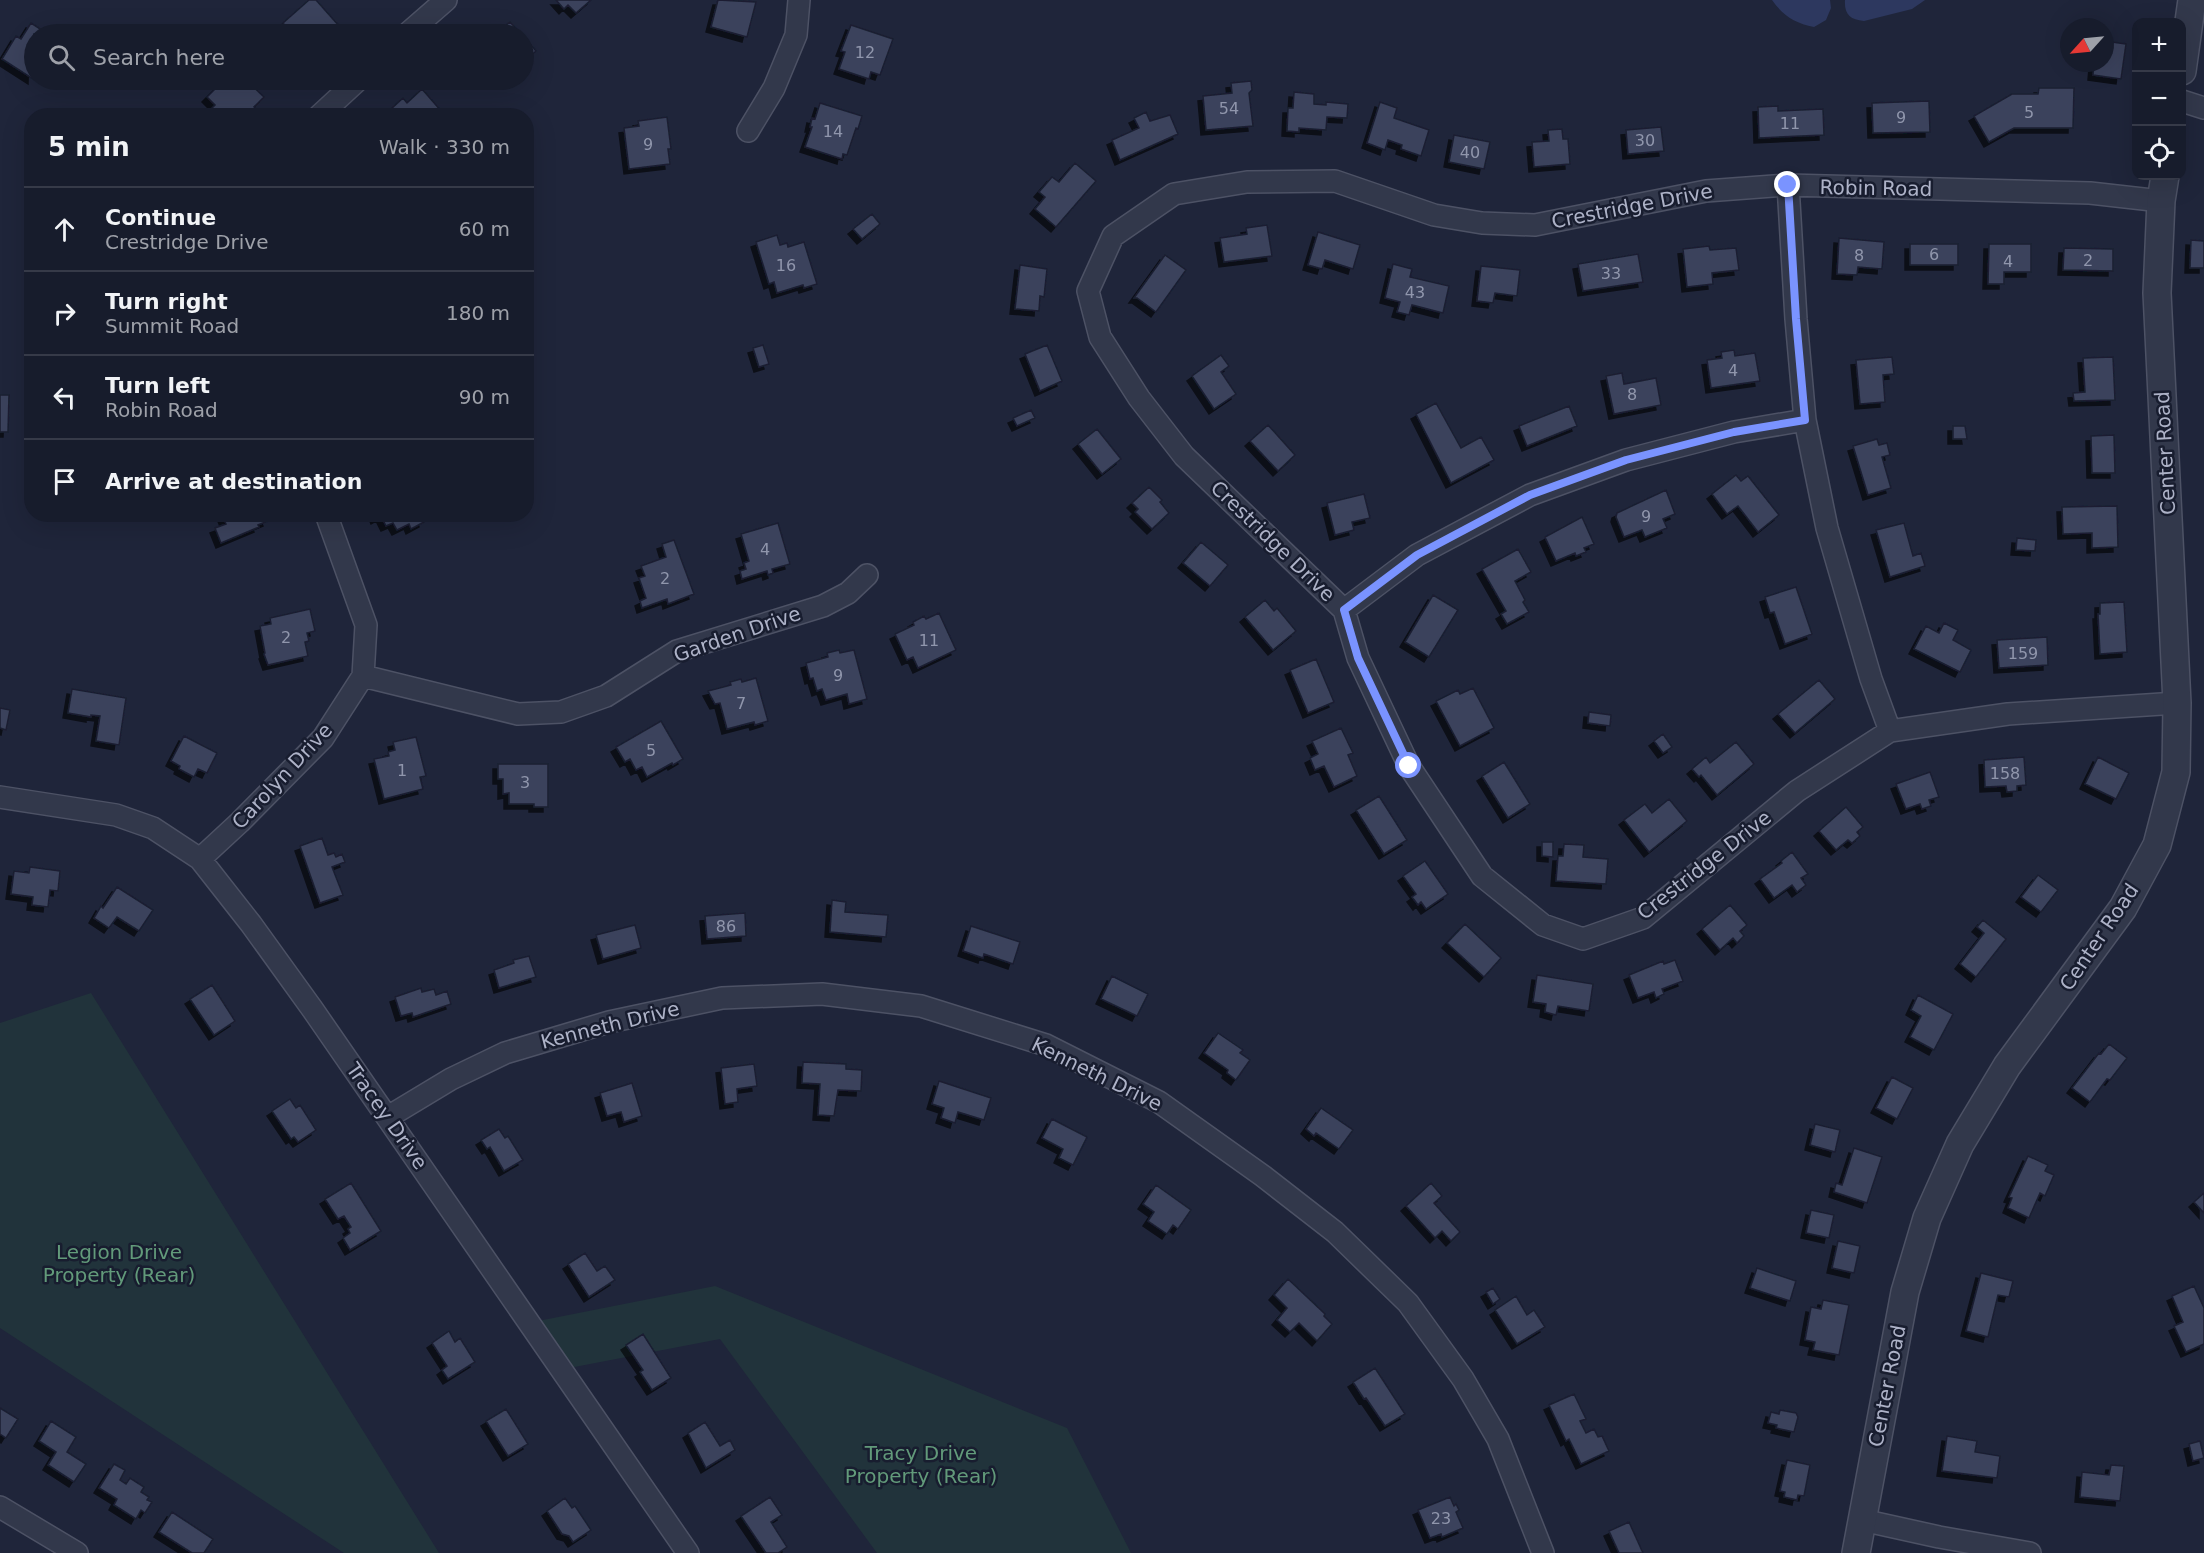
<!DOCTYPE html>
<meta charset="utf-8">
<style>
:root{--surface:#171c2c;--page:#242938;--text:#f1f3f6;--muted:#9ea1a9;--line:#363a48}
body{margin:0;font-family:"DejaVu Sans",sans-serif;background:var(--page);color:var(--text)}
.controls{position:absolute;right:18px;top:18px;display:grid;overflow:hidden;border-radius:12px;box-shadow:0 6px 24px #0002}
.controls button{width:54px;height:54px;display:grid;place-items:center;padding:0;border:0;border-bottom:2px solid var(--line);background:var(--surface);color:var(--text);font:30px sans-serif}
.compass{position:absolute;left:2060px;top:18px;width:54px;height:54px;border-radius:50%;background:var(--surface);box-shadow:0 6px 24px #0002;rotate:243deg}
.stop{position:absolute;width:18px;height:18px;margin:-14px;border:4px solid #7a93ff;border-radius:50%;background:#fff}
.stop.end{background:#7a93ff;border-color:#fff;box-shadow:0 2px 6px #0008}
.list{margin:0;padding:0;list-style:none}
h2{display:flex;justify-content:space-between;align-items:center;height:78px;margin:0;padding:0 24px;font-size:26px}
h2 small{font-size:20px;font-weight:400;color:var(--muted)}
.list li{display:grid;grid-template-columns:39px 1fr auto;gap:18px;align-items:center;box-sizing:border-box;height:84px;padding:0 24px;border-top:2px solid var(--line)}
.list b{display:block;font-size:22px;white-space:nowrap}
.list p{margin:0;font-size:20px;white-space:nowrap;color:var(--muted)}
.list em{font-size:20px;font-style:normal;color:var(--muted)}
.icon{flex:none;width:33px;height:33px;fill:none;stroke:currentColor;stroke-width:2;stroke-linecap:round;stroke-linejoin:round}
.map{position:relative;flex:none;width:2204px;height:1553px;overflow:hidden}
.search{position:absolute;background:var(--surface);box-shadow:0 6px 24px #0002;left:24px;top:24px;width:510px;height:66px;display:flex;align-items:center;gap:15px;box-sizing:border-box;padding:0 21px;border-radius:33px;color:var(--muted);font-size:22px}
.panel{position:absolute;background:var(--surface);box-shadow:0 6px 24px #0002;left:24px;top:108px;width:510px;height:414px;border-radius:24px}
.map>svg:first-child{display:block}
.green{fill:#21333b}
.water{fill:#2d385f}
.building{fill:#3a425b;stroke:#1a1f31;stroke-width:1.5;filter:url(#shadow)}
.lines{fill:none;stroke-linecap:round;stroke-linejoin:round}
.minor-casing{stroke:#4d5265;stroke-width:24}
.tertiary-casing{stroke:#4d5265;stroke-width:30}
.minor{stroke:#32384b;stroke-width:21}
.tertiary{stroke:#32384b;stroke-width:27}
.route{stroke:#7a93ff;stroke-width:8}
.labels{text-anchor:middle;stroke-width:5;stroke-linejoin:round;paint-order:stroke}
.number-label{font-size:16px;fill:#9096ac}
.street-label{font-size:20px;fill:#adb2c7;stroke:#181d2f}
.park-label{font-size:20px;fill:#629a7a;stroke:#181d2f}
</style>
<div class="map">
<svg width="2204" height="1553" viewBox="0 0 2204 1553">
<defs>
<filter id="shadow"><feDropShadow dx="-5" dy="5" stdDeviation="0" flood-color="#0009"/></filter>
</defs>
<rect width="100%" height="100%" fill="#1f253a"/>
<path class="green" d="M91,993L439,1553H344L0,1328V1023Z
M715,1286L1067,1428L1131,1553H877L720,1339L564,1369L533,1322Z"/>
<path class="water" d="M1772,0H1830L1831,8L1826,20L1814,27C1795,23 1783,16 1772,0Z
M1845,0H1925L1912,9L1864,21C1850,20 1844,14 1845,0Z"/>
<path class="building" d="M309,0H316L340,27L332,34H287L290,31L283,23Z
M556,0H591L576,13L568,5L564,9Z
M718,0L756,2L747,37L711,27Z
M510,22L521,34H489L495,29L498,32Z
M31,23L48,34H34L33,79L2,59L16,36L21,39Z
M851,25L893,39L880,75L871,72L869,79L839,69L845,52L841,51Z
M524,37L536,51L525,61L527,63L524,67Z
M2105,41L2126,44L2121,79L2093,75L2094,63H2105Z
M224,80H246L264,97L254,107L257,109L251,116H218L211,109L215,105L207,97Z
M1251,81L1252,90L1249,93L1253,126L1206,130L1203,96L1232,93L1231,83Z
M2039,88H2074L2073,128H2014L1989,142L1974,116L2012,94H2038Z
M422,89L442,112L439,116H393L390,110L403,98L407,103Z
M1294,92L1314,94V104L1326,105V102L1348,104L1347,118L1327,117L1326,130L1299,128V132L1287,131L1288,108H1293Z
M1929,101L1930,132L1873,133L1872,103Z
M1380,102L1397,108L1394,118L1429,130L1421,156L1401,149L1402,145L1388,140L1385,150L1367,143Z
M820,103L862,116L858,129L856,128L847,155L843,154L842,159L805,147L812,127H810L812,118L815,119Z
M1778,106V111L1823,109L1824,135L1759,138L1758,107Z
M1146,112L1150,121L1170,115L1178,134L1120,160L1112,140L1139,128L1134,118Z
M667,117L671,149H668L670,164L629,169L624,128L639,126L638,121Z
M1661,127L1664,151L1628,154L1626,130Z
M1562,129L1563,139H1568L1570,164L1534,167L1532,142L1549,141L1548,130Z
M1454,135L1490,142L1484,169L1449,162Z
M1075,163L1096,181L1056,227L1035,209L1045,197L1039,192L1052,177L1059,182Z
M872,214L880,224L862,239L853,229Z
M1267,225L1272,256L1224,262L1220,238L1247,234L1246,228Z
M1318,232L1360,245L1353,269L1325,260L1322,269L1308,265Z
M777,235L780,245L787,243L788,247L804,242L817,284L804,288L803,285L777,293L774,282L769,284L756,242Z
M1839,238L1884,242L1882,269L1858,267L1857,275L1837,274Z
M2191,240L2204,241V268H2190Z
M1910,244H1958V265H1910Z
M1989,244H2031V272H2004V284H1988Z
M1709,246L1710,250L1736,248L1739,270L1712,273L1713,284L1687,287L1683,249Z
M2064,248L2113,249V271L2063,270Z
M1638,254L1643,282L1583,291L1578,264Z
M1165,255L1186,270L1156,312L1137,298H1134Z
M1393,264L1412,269L1410,277L1449,286L1443,313L1412,305L1409,315L1397,312L1400,302L1385,298Z
M1020,265L1047,269L1044,297L1040,296L1039,311L1015,309Z
M1481,266L1520,270L1517,296L1495,293L1493,303L1477,301Z
M763,345L769,364L759,367L753,348Z
M1047,345L1062,381L1040,391L1025,354Z
M1734,350L1735,356L1755,353L1760,381L1711,388L1707,360L1722,358L1721,352Z
M1221,355L1229,366L1221,372L1236,394L1214,409L1192,376Z
M1892,357L1894,374L1883,375L1885,402L1860,404L1856,360Z
M2113,357L2115,400L2074,401L2073,393L2085,392L2083,358Z
M1622,373L1624,384L1656,378L1661,405L1614,414L1606,376Z
M0,395H9L8,432H0Z
M1436,403L1461,448L1481,437L1494,460L1451,483L1416,414Z
M1569,406L1577,426L1527,446L1519,426Z
M1031,410L1035,418L1017,426L1013,418Z
M1268,425L1295,455L1278,471L1250,441Z
M1953,426H1965L1967,439H1953Z
M1097,429L1121,459L1102,474L1078,444Z
M2114,435L2115,473H2092L2091,436Z
M1877,439L1879,445L1887,443L1890,455L1882,457L1891,488L1868,495L1853,446Z
M1736,475L1741,481L1748,476L1779,515L1758,532L1738,506L1727,514L1712,494Z
M1149,487L1162,500L1160,502L1169,513L1152,529L1135,512L1138,509L1132,503Z
M1666,490L1675,514L1663,519L1667,528L1645,537L1642,530L1624,537L1616,517L1617,513Z
M1364,494L1370,518L1352,522L1354,530L1335,535L1327,503Z
M2117,506L2118,547L2092,548V533L2063,534L2062,507Z
M222,514H265L268,521L258,525L259,527L221,543L215,528L226,524Z
M374,514H421L424,522L411,529L409,524L397,530L393,523L386,526L381,516L376,519Z
M1582,517L1594,544L1584,548L1586,552L1576,556L1575,553L1556,561L1545,537Z
M778,523L790,564L772,569L773,573L768,575L767,571L742,579L740,571L746,569L744,563L749,561L741,534Z
M1904,523L1913,556L1921,553L1925,566L1890,577L1876,530Z
M2017,538L2036,540L2035,551L2016,550Z
M674,540L694,594L668,604L667,599L642,608L640,601L646,598L639,578L645,576L641,566L666,557L662,544Z
M1201,542L1228,565L1210,586L1183,563Z
M1518,549L1531,572L1515,581L1525,600L1523,602L1529,612L1507,624L1501,614L1506,611L1482,569Z
M1796,587L1812,634L1785,644L1774,612L1770,613L1765,597Z
M1433,595L1458,610L1429,657L1405,642Z
M1265,600L1274,611L1277,608L1296,631L1273,650L1245,617Z
M2124,602L2127,652L2100,654L2098,614H2100V603Z
M310,609L315,631L307,633L309,641L305,642L308,656L268,665L264,654L265,653L260,626L271,624L270,618Z
M939,613L956,650L918,668L913,657L907,660L895,634L914,625L913,622L924,616L926,619Z
M1944,623L1958,630L1953,640L1971,650L1960,672L1914,649L1926,626L1939,633Z
M2047,637L2048,665L1999,668L1997,640Z
M839,650L840,653L854,650L867,699L849,704L847,694L826,700L822,689L817,691L813,678L810,679L806,663L828,657L827,653Z
M1316,659L1334,702L1308,713L1290,670Z
M756,678L768,721L755,725L754,722L727,729L720,703L715,704L708,691L731,685L730,682L741,679L742,682Z
M1819,680L1835,699L1795,733L1778,714Z
M1473,688L1494,728L1460,746L1436,701L1458,690L1460,694Z
M72,689L126,698L119,745L96,741L100,716L91,715V717L68,713Z
M0,708L10,710L6,730L0,728Z
M1589,712L1611,715L1610,726L1588,723Z
M661,721L683,759L673,765L672,763L647,777L642,767L636,770L630,759L625,762L616,747Z
M1341,728L1353,753L1348,755L1357,776L1334,787L1324,766L1315,770L1310,758L1318,754L1312,741Z
M1663,734L1672,747L1663,753L1654,741Z
M184,736L217,753L207,773L198,769L194,777L179,769L180,766L171,761Z
M416,737L426,776L420,777L423,789L384,799L374,759L389,756L388,752L395,750L393,742Z
M1736,742L1754,764L1717,795L1701,775L1699,777L1692,769L1706,757L1710,763Z
M2024,757L2026,785L2017,786V791L2007,792L2006,786L1985,787L1984,760Z
M2098,757L2129,773L2116,799L2085,784Z
M1504,762L1530,804L1508,818L1482,776Z
M498,764H548V807H534V804H509V793L503,794V779H498Z
M1930,772L1939,797L1929,800L1931,806L1922,809L1920,804L1906,809L1896,784Z
M1379,796L1407,840L1384,854L1356,810Z
M1669,799L1687,821L1649,852L1624,820L1645,804L1652,813Z
M1846,807L1863,827L1857,832L1860,836L1852,843L1848,840L1836,850L1819,831Z
M322,838L328,855L334,853L336,857L342,854L345,862L332,867L343,895L320,903L300,846Z
M1542,842H1553V857L1542,856Z
M1564,844L1584,845L1583,857L1608,859L1606,884L1556,881L1558,856H1563Z
M1792,852L1808,874L1801,878L1806,885L1797,892L1792,885L1774,898L1760,879L1782,863L1781,861Z
M1425,861L1448,894L1426,909L1421,902L1418,905L1412,897L1416,894L1403,876Z
M30,867L60,871L58,891L50,890L48,907L32,905L33,897L11,894L14,871L29,873Z
M2038,875L2058,890L2041,912L2021,897Z
M117,887L153,910L139,931L117,917L109,928L94,918L101,906L103,908Z
M832,900L846,902L845,912L888,915L886,937L830,932Z
M1730,905L1747,925L1740,931L1744,936L1737,943L1733,938L1720,950L1702,929Z
M745,913L746,936L707,939L705,916Z
M1983,920L2006,939L1976,977L1960,964L1984,933L1977,927Z
M1465,924L1501,958L1484,977L1447,943Z
M635,925L641,948L603,959L596,935Z
M971,926L1020,942L1013,964L984,954L983,958L963,951Z
M529,956L536,977L499,988L494,970L514,963L513,960Z
M1675,960L1683,981L1662,989L1664,994L1656,998L1654,992L1638,998L1629,975L1663,961L1664,964Z
M1537,975L1593,984L1589,1011L1558,1006L1556,1015L1545,1012L1546,1004L1533,1002Z
M1112,976L1148,994L1137,1016L1101,999Z
M212,985L235,1021L214,1035L190,999Z
M421,988L422,992L434,989L436,995L447,991L451,1004L413,1017L412,1013L401,1016L395,997Z
M1918,995L1953,1014L1934,1050L1910,1037L1921,1016L1911,1010Z
M1218,1033L1243,1050L1240,1053L1250,1060L1236,1080L1227,1073L1228,1070L1204,1053Z
M2109,1044L2127,1058L2110,1080L2107,1079L2090,1102L2072,1088L2099,1053L2101,1054Z
M803,1062L846,1064V1069L862,1070L861,1091L838,1090L834,1116L818,1115L820,1084L802,1083Z
M754,1064L757,1086L737,1089L738,1102L725,1104L721,1068Z
M1892,1077L1913,1088L1897,1119L1876,1108Z
M939,1081L991,1098L984,1120L958,1112L955,1123L941,1118L944,1108L932,1104Z
M632,1083L642,1116L624,1122L621,1112L607,1116L600,1093Z
M290,1099L296,1108L300,1105L316,1130L298,1142L294,1137L291,1139L272,1111Z
M1321,1108L1353,1130L1339,1149L1316,1133L1314,1136L1306,1129Z
M1052,1119L1087,1137L1073,1165L1059,1158L1063,1149L1042,1138Z
M1815,1124L1840,1130L1835,1152L1810,1145Z
M499,1129L505,1138L508,1136L523,1160L504,1171L490,1147L487,1149L481,1140Z
M1854,1148L1882,1157L1867,1203L1834,1192L1836,1183L1842,1185Z
M2028,1156L2048,1165L2045,1171L2054,1175L2045,1196L2040,1193L2029,1218L2008,1208L2012,1198L2009,1197Z
M351,1183L381,1231L350,1250L343,1238L350,1233L348,1229L351,1227L344,1216L338,1219L325,1199Z
M1431,1183L1442,1196L1434,1203L1460,1232L1451,1241L1442,1231L1435,1238L1406,1206Z
M1156,1185L1191,1210L1178,1229L1173,1225L1167,1234L1148,1221L1154,1212L1143,1204Z
M2204,1193V1213L2194,1202Z
M1811,1210L1834,1215L1829,1238L1806,1233Z
M1838,1241L1860,1246L1854,1273L1832,1268Z
M585,1253L597,1271L605,1266L615,1280L589,1297L568,1264Z
M1757,1268L1796,1281L1790,1301L1750,1288Z
M1981,1273L2013,1281L2009,1297L1998,1295L1988,1337L1966,1331Z
M1288,1279L1325,1314L1324,1316L1332,1324L1317,1341L1299,1323L1290,1332L1277,1320L1287,1308L1274,1295Z
M2194,1286L2204,1308V1344L2186,1352L2174,1326L2183,1322L2172,1296Z
M1493,1288L1500,1299L1493,1304L1486,1292Z
M1516,1296L1527,1315L1534,1310L1545,1327L1517,1344L1495,1310Z
M1823,1300L1849,1305L1839,1355L1813,1350L1815,1342L1805,1340L1811,1307L1821,1309Z
M449,1331L455,1342L460,1338L475,1362L448,1379L442,1370L447,1366L432,1343Z
M643,1334L671,1378L652,1390L640,1372L643,1370L626,1345Z
M1375,1368L1405,1414L1385,1426L1366,1398L1364,1399L1353,1382Z
M1574,1394L1586,1419L1580,1421L1586,1433L1594,1429L1598,1437L1602,1436L1609,1451L1581,1464L1569,1439L1566,1441L1549,1405Z
M0,1408L18,1419L6,1438L0,1434Z
M506,1409L528,1444L508,1456L486,1421Z
M1780,1410L1796,1413L1798,1417L1794,1432L1776,1428L1777,1425L1768,1423L1771,1412L1779,1414Z
M51,1421L76,1437L67,1452L86,1464L74,1482L48,1465L56,1452L39,1441Z
M705,1422L720,1446L730,1440L735,1450L706,1468L688,1433Z
M1947,1436L1977,1441L1975,1452L2000,1456L1997,1478L1942,1471Z
M2200,1441L2204,1458L2193,1461L2189,1444Z
M1787,1460L1810,1465L1804,1496L1798,1495L1797,1500L1784,1497L1785,1492L1780,1491Z
M114,1464L125,1470L120,1480L126,1484L130,1478L144,1487L141,1492L149,1497L147,1500L152,1502L145,1513L141,1510L136,1519L114,1505L117,1499L99,1488Z
M2111,1465L2124,1466L2120,1501L2080,1497L2082,1472L2109,1475Z
M770,1497L782,1515L771,1522L787,1547L778,1553H766L741,1516Z
M1450,1497L1454,1506L1456,1504L1459,1510L1456,1512L1463,1528L1442,1537L1441,1534L1430,1538L1418,1510Z
M565,1498L572,1508L575,1506L591,1530L573,1542L569,1536L562,1534L547,1511Z
M172,1512L213,1539L204,1553H192L159,1532Z
M1629,1522L1643,1553H1619L1609,1531Z"/>
<g class="lines">
<defs>
<path id="minor" d="M407,34L446,0
M2182,101L2204,108
M319,116L358,80
M748,131L774,88L796,35L799,0
M1788,185L1796,319L1805,420L1827,528L1871,679L1890,731
M2161,201L2090,193L1788,185L1706,191L1535,225L1482,223L1434,215L1335,181L1247,182L1174,194L1113,236L1088,291L1100,337L1139,398L1184,456L1344,610L1358,658L1409,766L1482,876L1543,925L1583,939L1643,918L1797,791L1890,731L2008,714L2177,703
M1344,610L1417,555L1530,495L1626,460L1734,432L1805,420
M363,676L518,714L561,712L606,696L677,651L823,606L848,593L867,575
M0,797L116,815L153,828L200,859L251,924L313,1010L688,1553
M200,859L240,822L323,738L363,676L366,625L326,514
M388,1117L451,1079L505,1053L609,1022L722,998L822,994L921,1006L1046,1045L1159,1102L1263,1176L1335,1232L1408,1303L1463,1379L1498,1439L1543,1553
M0,1507L77,1553
M1862,1520L1939,1537L2030,1553"/>
<path id="tertiary" d="M2182,71L2192,0
M1856,1553L1905,1292L1927,1218L1960,1144L2007,1066L2123,908L2157,845L2176,772L2177,703L2157,293L2161,201L2165,176"/>
</defs>
<use href="#minor" class="minor-casing"/>
<use href="#tertiary" class="tertiary-casing"/>
<use href="#minor" class="minor"/>
<use href="#tertiary" class="tertiary"/>
</g>
<g class="lines">
<path class="route" d="M1409,766L1358,658L1344,610L1417,555L1530,495L1626,460L1734,432L1805,420L1796,319L1788,185"/>
</g>
<g class="labels">
<g class="number-label">
<text x="865" y="58">12</text>
<text x="1229" y="114">54</text>
<text x="2029" y="118">5</text>
<text x="1901" y="123">9</text>
<text x="1790" y="129">11</text>
<text x="833" y="137">14</text>
<text x="1645" y="146">30</text>
<text x="648" y="150">9</text>
<text x="1470" y="158">40</text>
<text x="1934" y="260">6</text>
<text x="1859" y="261">8</text>
<text x="2088" y="266">2</text>
<text x="2008" y="267">4</text>
<text x="786" y="271">16</text>
<text x="1611" y="279">33</text>
<text x="1415" y="298">43</text>
<text x="1733" y="376">4</text>
<text x="1632" y="400">8</text>
<text x="1646" y="522">9</text>
<text x="765" y="555">4</text>
<text x="665" y="584">2</text>
<text x="286" y="643">2</text>
<text x="929" y="646">11</text>
<text x="2023" y="659">159</text>
<text x="838" y="681">9</text>
<text x="741" y="709">7</text>
<text x="651" y="756">5</text>
<text x="402" y="776">1</text>
<text x="2005" y="779">158</text>
<text x="525" y="788">3</text>
<text x="726" y="932">86</text>
<text x="1441" y="1524">23</text>
</g>
<g class="street-label">
<text transform="translate(1876 188) rotate(1)" y="7">Robin Road</text>
<text transform="translate(1632 206) rotate(-11)" y="7">Crestridge Drive</text>
<text transform="translate(2165 453) rotate(-93)" y="7">Center Road</text>
<text transform="translate(1273 541) rotate(44)" y="7">Crestridge Drive</text>
<text transform="translate(737 634) rotate(-19)" y="7">Garden Drive</text>
<text transform="translate(282 776) rotate(-47)" y="7">Carolyn Drive</text>
<text transform="translate(1704 865) rotate(-38)" y="7">Crestridge Drive</text>
<text transform="translate(2099 937) rotate(-56)" y="7">Center Road</text>
<text transform="translate(610 1025) rotate(-14)" y="7">Kenneth Drive</text>
<text transform="translate(1097 1074) rotate(26)" y="7">Kenneth Drive</text>
<text transform="translate(387 1116) rotate(55)" y="7">Tracey Drive</text>
<text transform="translate(1887 1386) rotate(-79)" y="7">Center Road</text>
</g>
<g class="park-label">
<text x="119" y="1259">Legion Drive<tspan x="119" dy="23">Property (Rear)</tspan></text>
<text x="921" y="1460">Tracy Drive<tspan x="921" dy="23">Property (Rear)</tspan></text>
</g>
</g>
</svg>
<div class="controls">
<button>+</button>
<button>−</button>
<button><svg class="icon" aria-label="locate" viewBox="0 0 24 24"><circle cx="12" cy="12" r="6"/><path d="M12 2v4M12 18v4M2 12h4M18 12h4"/></svg></button>
</div>
<svg class="compass" viewBox="-18 -18 36 36"><path d="M0-13l5 13h-10z" fill="#e53935"/><path d="M0 13l5-13h-10z" fill="#9ea1a9"/></svg>
<div class="stop" style="left:1409px;top:766px"></div>
<div class="stop end" style="left:1788px;top:185px"></div>
<div class="search"><svg class="icon" aria-label="search" viewBox="0 0 24 24"><circle cx="10" cy="10" r="6"/><path d="M15 15l6 6"/></svg>Search here</div>
<section class="panel">
<h2>5 min<small>Walk · 330 m</small></h2>
<ul class="list">
<li><svg class="icon" aria-label="ahead" viewBox="0 0 24 24"><path d="M12 20V5M6 11l6-6 6 6"/></svg><div><b>Continue</b><p>Crestridge Drive</p></div><em>60 m</em></li>
<li><svg class="icon" aria-label="right" viewBox="0 0 24 24"><path d="M7 20v-9h11M14 6l5 5-5 5"/></svg><div><b>Turn right</b><p>Summit Road</p></div><em>180 m</em></li>
<li><svg class="icon" aria-label="left" viewBox="0 0 24 24"><path d="M17 20v-9H6M10 6l-5 5 5 5"/></svg><div><b>Turn left</b><p>Robin Road</p></div><em>90 m</em></li>
<li><svg class="icon" aria-label="arrive" viewBox="0 0 24 24"><path d="M6 21V4h12l-3 4 3 4H6"/></svg><div><b>Arrive at destination</b></div></li>
</ul>
</section>
</div>
